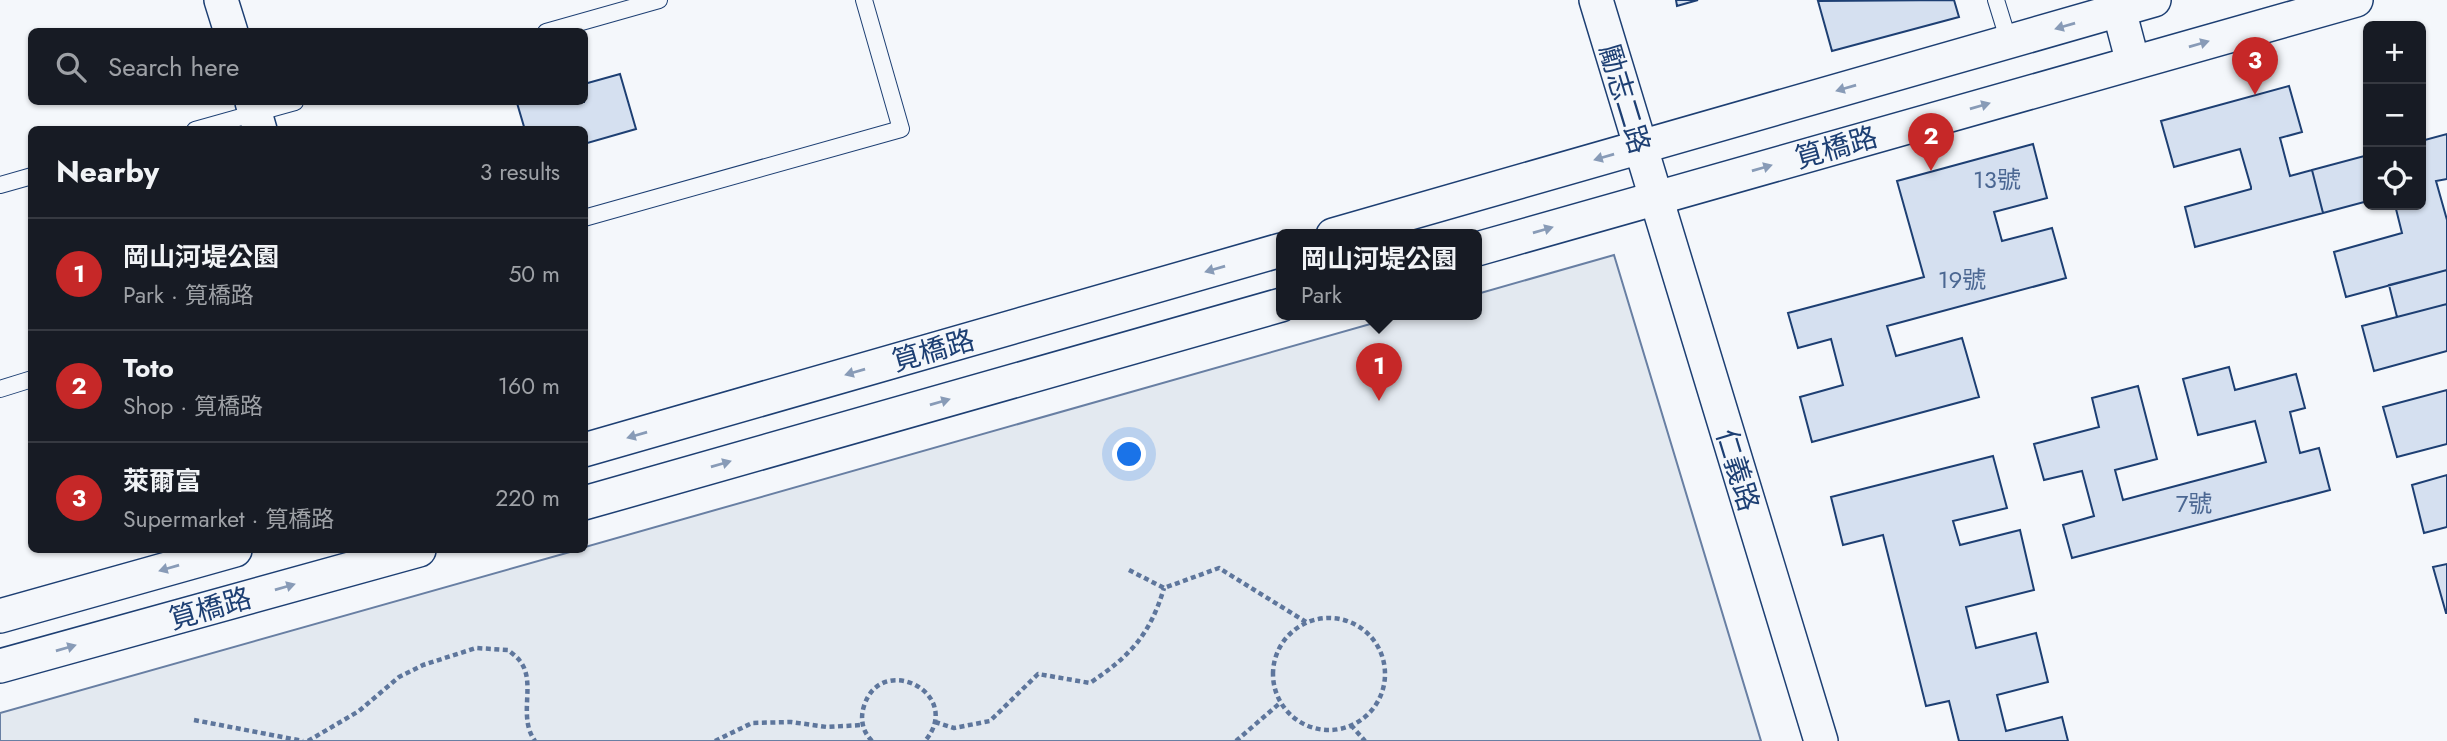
<!DOCTYPE html>
<meta charset="utf-8">
<style>
:root{--surface:#171b24;--page:#20242c;--text:#f1f3f6;--muted:#9ea1a6;--line:#363941;--accent:#c62828}
body{margin:0;font-family:Jost,"Noto Sans TC",sans-serif;background:var(--page);color:var(--text)}
.controls{position:absolute;right:21px;top:21px;display:grid;overflow:hidden;border-radius:10px;box-shadow:0 2px 5px #0004}
.controls button{width:63px;height:63px;display:grid;place-items:center;padding:0;border:0;border-bottom:2px solid var(--line);background:var(--surface);color:var(--text);font:35px sans-serif}
.you{position:absolute;left:1130px;top:455px;width:24px;height:24px;margin:-18px;border:5px solid #fff;border-radius:50%;background:#1a73e8;box-shadow:0 0 0 10px #1a73e833}
.badge{display:grid;place-items:center;width:46px;height:46px;border-radius:50%;background:var(--accent);color:#fff;font-size:23px;font-weight:700}
.pin{position:absolute;translate:-50% -58px;filter:drop-shadow(0 2px 4px #0008)}
.pin::after{content:'';position:absolute;top:37px;width:24px;height:21px;background:inherit;clip-path:polygon(0 0,100% 0,50% 100%)}
.popup{position:absolute;left:1276px;top:229px;width:206px;height:91px;box-sizing:border-box;display:grid;place-content:center;border-radius:10px;background:var(--surface);filter:drop-shadow(0 2px 5px #0005);font-size:23px;white-space:nowrap;color:var(--muted)}
.popup b{font-size:26px;color:var(--text)}
.popup::after{content:'';position:absolute;left:50%;top:100%;margin-left:-14px;border:14px solid transparent;border-top-color:var(--surface)}
.list{margin:0;padding:0;list-style:none}
h2{display:flex;justify-content:space-between;align-items:center;height:91px;margin:0;padding:0 28px;font-size:30px}
h2 small{font-size:23px;font-weight:400;color:var(--muted)}
.list li{display:grid;grid-template-columns:46px 1fr auto;gap:21px;align-items:center;box-sizing:border-box;height:112px;padding:0 28px;border-top:2px solid var(--line)}
.list b{display:block;font-size:26px;white-space:nowrap}
.list p{margin:0;font-size:23px;white-space:nowrap;color:var(--muted)}
.list em{font-size:23px;font-style:normal;color:var(--muted)}
.icon{flex:none;width:38px;height:38px;fill:none;stroke:currentColor;stroke-width:2;stroke-linecap:round;stroke-linejoin:round}
.map{position:relative;flex:none;width:2447px;height:741px;overflow:hidden}
.search{position:absolute;background:var(--surface);box-shadow:0 2px 5px #0004;left:28px;top:28px;width:560px;height:77px;display:flex;align-items:center;gap:18px;box-sizing:border-box;padding:0 24px;border-radius:10px;color:var(--muted);font-size:26px}
.panel{position:absolute;background:var(--surface);box-shadow:0 2px 5px #0004;left:28px;top:126px;width:560px;height:427px;border-radius:10px}
.map>svg:first-child{display:block}
.green{fill:#e3e9f0;stroke:#687fa3;stroke-width:2}
.building{fill:#d5e0f0;stroke:#1d3f73;stroke-width:2}
.lines{fill:none;stroke-linecap:round;stroke-linejoin:round}
.lane-casing{stroke:#1d3f73;stroke-width:18}
.street-casing{stroke:#1d3f73;stroke-width:36}
.path{stroke:#5e769c;stroke-width:4.5;stroke-dasharray:5 3.5;stroke-linecap:butt}
.lane{stroke:#f4f7fb;stroke-width:16}
.street{stroke:#f4f7fb;stroke-width:33}
.oneway{fill:#889bb7}
.labels{text-anchor:middle;stroke-width:5;stroke-linejoin:round;paint-order:stroke}
.number-label{font-size:24px;fill:#4b6792}
.street-label{font-size:28px;fill:#1d3f73;stroke:#f4f7fb}
</style>
<div class="map">
<svg width="2447" height="741" viewBox="0 0 2447 741">
<rect width="100%" height="100%" fill="#f4f7fb"/>
<path class="green" d="M1614,255L1761,741H0V713L577,550H584L585,547L1402,315H1477V294Z"/>
<path class="building" d="M1676,0H1698L1677,6Z
M1954,0L1959,17L1832,51L1818,1Z
M620,74L636,129L584,144V130H525L517,103L584,102V84Z
M2289,86L2302,132L2280,138L2290,176L2312,170L2323,213L2195,247L2185,207L2251,189V187L2240,149L2174,167L2161,121Z
M2447,134V179L2436,181L2447,220V270L2346,297L2334,252L2402,233L2395,205H2421V141Z
M2033,144L2047,198L1994,212L2002,241L2052,228L2066,278L1887,326L1896,356L1962,338L1979,397L1812,442L1800,397L1843,385L1831,339L1798,348L1788,313L1924,277L1897,181Z
M2368,155V201L2323,213L2312,170Z
M2447,270V304L2397,317L2389,285Z
M2447,304V351L2374,371L2362,326Z
M2229,367L2235,390L2296,374L2305,408L2290,412L2300,453L2319,448L2330,490L2072,558L2063,525L2094,516L2082,471L2044,480L2034,444L2099,427L2092,398L2138,386L2157,459L2115,470L2123,500L2266,462L2255,421L2198,435L2183,379Z
M2447,390V444L2397,457L2383,407Z
M1993,456L2007,508L1953,521L1960,545L2020,530L2034,590L1966,607L1976,648L2036,633L2048,682L1997,695L2006,731L2062,717L2068,741H1959L1949,701L1926,706L1883,535L1843,545L1831,497Z
M2447,475V527L2424,533L2412,485Z
M2447,564V613H2446L2433,567Z"/>
<g class="lines">
<defs>
<path id="lane" d="M1996,0L2009,42
M546,32L659,0
M195,130L295,102
M0,185L32,176
M584,218L901,129L864,0
M0,389L32,379"/>
<path id="street" d="M221,0L231,32
M1596,0L1821,741
M2119,10L2133,63
M252,102L260,130
M1333,235L2154,0
M1477,249L2356,0
M584,450L1281,250
M584,503L1281,305
M0,616L235,550
M0,666L419,550"/>
</defs>
<use href="#lane" class="lane-casing"/>
<use href="#street" class="street-casing"/>
<path class="path" d="M1129,570L1164,588L1219,568L1306,622
M1273 674a56 56 0 1 1 112 0a56 56 0 1 1-112 0Z
M194,720L303,741
M935,722L954,728L990,721L1038,674L1090,683C1130,656 1150,635 1164,588
M1351,725L1365,741
M308,741L359,711L399,677L423,665L476,648L508,650C512,653 517,657 520,661C537,683 517,716 535,741
M715,741L752,723L791,722L827,727L862,725
M872,741C862,731 860,718 864,706C881,651 965,694 925,741
M1236,741L1280,703"/>
<use href="#lane" class="lane"/>
<use href="#street" class="street"/>
</g>
<defs><path id="oneway-solid" d="M-6-.8H1V-3.2L6.5 0L1 3.2V.8H-6Z" transform="scale(1.75)"/></defs>
<g class="oneway">
<use href="#oneway-solid" transform="translate(2065 26) rotate(164)"/>
<use href="#oneway-solid" transform="translate(2199 44) rotate(-16)"/>
<use href="#oneway-solid" transform="translate(1846 88) rotate(164)"/>
<use href="#oneway-solid" transform="translate(1980 106) rotate(-16)"/>
<use href="#oneway-solid" transform="translate(1604 157) rotate(164)"/>
<use href="#oneway-solid" transform="translate(1762 168) rotate(-16)"/>
<use href="#oneway-solid" transform="translate(1543 230) rotate(-16)"/>
<use href="#oneway-solid" transform="translate(1215 269) rotate(164)"/>
<use href="#oneway-solid" transform="translate(855 372) rotate(164)"/>
<use href="#oneway-solid" transform="translate(940 402) rotate(-16)"/>
<use href="#oneway-solid" transform="translate(637 435) rotate(164)"/>
<use href="#oneway-solid" transform="translate(721 464) rotate(-16)"/>
<use href="#oneway-solid" transform="translate(169 568) rotate(164)"/>
<use href="#oneway-solid" transform="translate(285 587) rotate(-16)"/>
<use href="#oneway-solid" transform="translate(66 648) rotate(-16)"/>
</g>
<g class="labels">
<g class="number-label">
<text x="1997" y="188">13號</text>
<text x="1962" y="288">19號</text>
<text x="2194" y="512">7號</text>
</g>
<g class="street-label">
<text transform="translate(1625 99) rotate(73)" y="10">勵志二路</text>
<text transform="translate(1836 147) rotate(-16)" y="10">筧橋路</text>
<text transform="translate(933 350) rotate(-16)" y="10">筧橋路</text>
<text transform="translate(1738 470) rotate(73)" y="10">仁義路</text>
<text transform="translate(210 608) rotate(-16)" y="10">筧橋路</text>
</g>
</g>
</svg>
<div class="controls">
<button>+</button>
<button>−</button>
<button><svg class="icon" aria-label="locate" viewBox="0 0 24 24"><circle cx="12" cy="12" r="6"/><path d="M12 2v4M12 18v4M2 12h4M18 12h4"/></svg></button>
</div>
<div class="you"></div>
<div class="pin badge" style="left:1379px;top:401px">1</div>
<div class="popup"><b>岡山河堤公園</b>Park</div>
<div class="pin badge" style="left:1931px;top:171px">2</div>
<div class="pin badge" style="left:2255px;top:95px">3</div>
<div class="search"><svg class="icon" aria-label="search" viewBox="0 0 24 24"><circle cx="10" cy="10" r="6"/><path d="M15 15l6 6"/></svg>Search here</div>
<section class="panel">
<h2>Nearby<small>3 results</small></h2>
<ul class="list">
<li><span class="badge">1</span><div><b>岡山河堤公園</b><p>Park · 筧橋路</p></div><em>50 m</em></li>
<li><span class="badge">2</span><div><b>Toto</b><p>Shop · 筧橋路</p></div><em>160 m</em></li>
<li><span class="badge">3</span><div><b>萊爾富</b><p>Supermarket · 筧橋路</p></div><em>220 m</em></li>
</ul>
</section>
</div>
